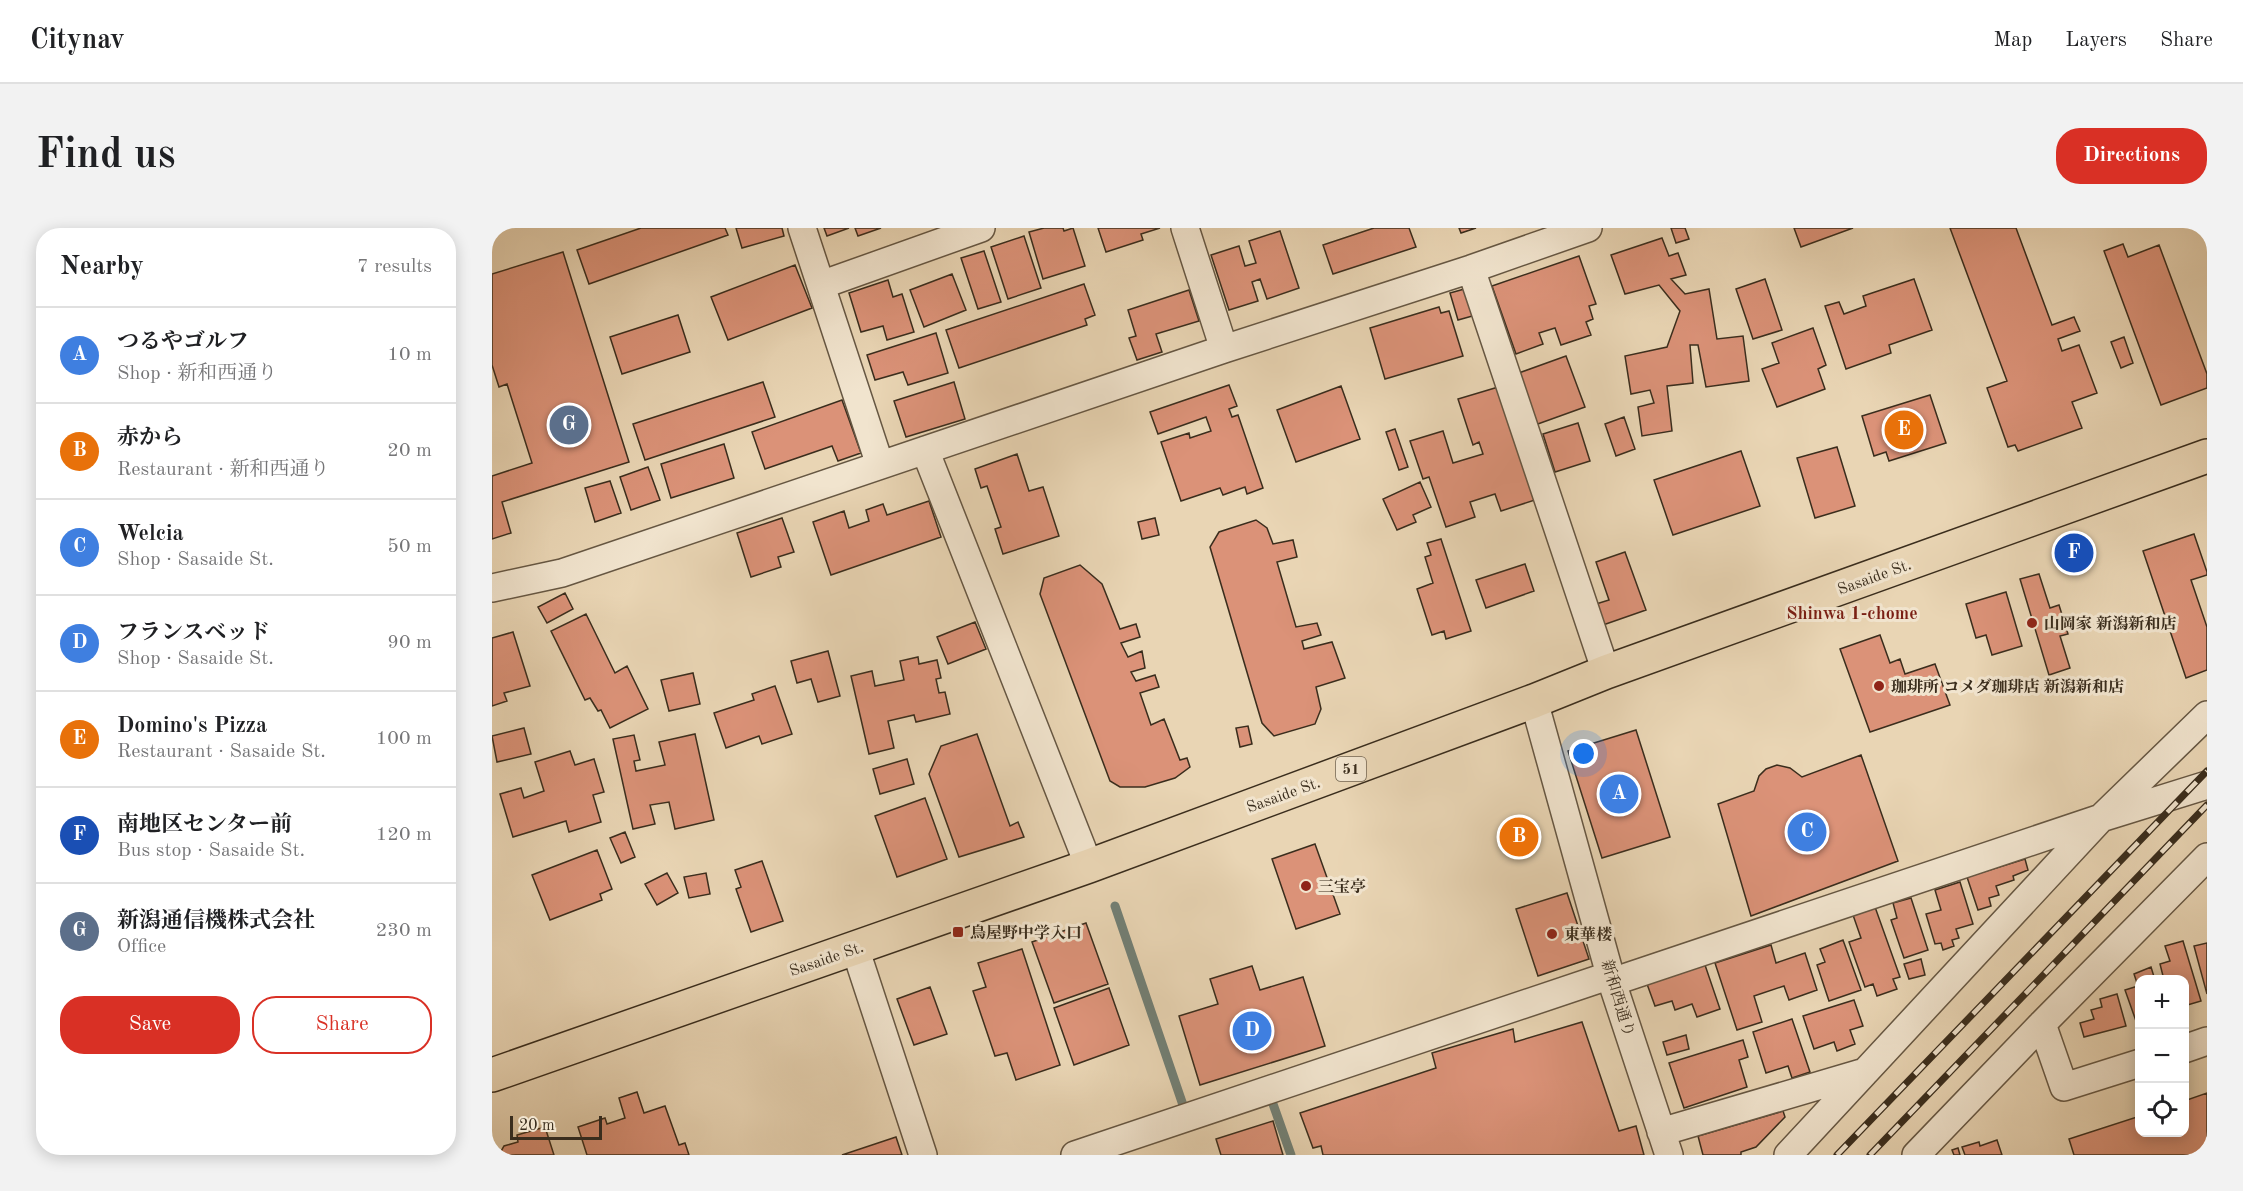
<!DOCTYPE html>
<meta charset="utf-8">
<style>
:root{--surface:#fff;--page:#f2f2f2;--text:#202124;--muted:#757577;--line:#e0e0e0;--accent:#d93025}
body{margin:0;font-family:"Old Standard TT","Noto Serif JP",serif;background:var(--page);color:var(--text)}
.controls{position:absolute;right:18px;bottom:18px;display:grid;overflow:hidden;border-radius:12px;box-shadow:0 3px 15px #0003}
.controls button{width:54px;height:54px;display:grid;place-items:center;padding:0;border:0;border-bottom:2px solid var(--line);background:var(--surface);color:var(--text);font:30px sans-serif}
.scale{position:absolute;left:18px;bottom:15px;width:92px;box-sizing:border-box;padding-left:6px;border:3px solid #3a2d1d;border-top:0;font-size:16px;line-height:21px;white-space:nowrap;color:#3a2d1d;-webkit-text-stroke:4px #f1e4ce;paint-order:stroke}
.you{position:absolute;left:1092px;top:526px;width:21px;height:21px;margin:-15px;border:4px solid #fff;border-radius:50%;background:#1a73e8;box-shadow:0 0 0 9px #1a73e833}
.badge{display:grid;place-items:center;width:39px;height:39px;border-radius:50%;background:var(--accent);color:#fff;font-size:20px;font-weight:700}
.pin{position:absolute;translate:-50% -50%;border:3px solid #fff;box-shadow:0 2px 6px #0006}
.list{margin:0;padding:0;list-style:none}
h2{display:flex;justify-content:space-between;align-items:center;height:78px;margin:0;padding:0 24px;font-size:26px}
h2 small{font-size:20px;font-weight:400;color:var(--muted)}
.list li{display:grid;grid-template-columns:39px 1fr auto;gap:18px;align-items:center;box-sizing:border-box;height:96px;padding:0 24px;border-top:2px solid var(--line)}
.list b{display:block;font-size:22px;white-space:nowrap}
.list p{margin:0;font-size:20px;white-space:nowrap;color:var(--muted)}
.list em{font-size:20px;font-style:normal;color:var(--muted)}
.actions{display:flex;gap:12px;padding:18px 24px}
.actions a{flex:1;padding:14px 0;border:2px solid var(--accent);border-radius:24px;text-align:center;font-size:21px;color:var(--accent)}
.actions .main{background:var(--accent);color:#fff}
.icon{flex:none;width:33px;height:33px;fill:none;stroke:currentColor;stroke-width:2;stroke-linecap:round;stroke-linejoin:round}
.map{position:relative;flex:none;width:1715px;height:927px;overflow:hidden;border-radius:24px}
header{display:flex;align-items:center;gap:36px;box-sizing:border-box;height:84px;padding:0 30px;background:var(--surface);border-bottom:2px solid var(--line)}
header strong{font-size:28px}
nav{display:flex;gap:33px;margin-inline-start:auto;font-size:21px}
.intro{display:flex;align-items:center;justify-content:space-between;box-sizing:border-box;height:144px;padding:0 36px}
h1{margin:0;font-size:42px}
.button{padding:15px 27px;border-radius:24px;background:var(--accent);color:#fff;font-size:21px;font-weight:700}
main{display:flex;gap:36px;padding:0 36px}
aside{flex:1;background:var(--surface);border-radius:24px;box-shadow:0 3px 15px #0003}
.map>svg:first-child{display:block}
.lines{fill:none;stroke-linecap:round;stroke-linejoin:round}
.stream{stroke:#728076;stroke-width:9}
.building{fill:#db9278;stroke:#3a2d1d;stroke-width:1.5}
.minor-casing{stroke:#665743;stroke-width:30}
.primary-casing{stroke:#3a2d1d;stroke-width:36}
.minor{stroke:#f1e4ce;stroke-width:27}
.primary{stroke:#e9d5b4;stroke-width:33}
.rail-casing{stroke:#3a2d1d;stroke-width:7}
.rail{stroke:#f1e4ce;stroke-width:4.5;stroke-dasharray:14;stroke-linecap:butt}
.poi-dot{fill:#8f2418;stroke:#f1e4ce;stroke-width:2}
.labels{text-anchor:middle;stroke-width:6;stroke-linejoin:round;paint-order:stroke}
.shield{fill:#f1e4ce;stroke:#716452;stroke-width:1.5}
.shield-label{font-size:15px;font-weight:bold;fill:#3a2d1d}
.street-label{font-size:16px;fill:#3a2d1d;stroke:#f1e4ce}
.poi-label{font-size:16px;font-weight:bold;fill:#3a2d1d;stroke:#f1e4ce;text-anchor:start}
.neighbourhood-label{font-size:18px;font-weight:bold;fill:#7a1f14;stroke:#f1e4ce}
</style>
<header>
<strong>Citynav</strong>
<nav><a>Map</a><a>Layers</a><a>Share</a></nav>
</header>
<div class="intro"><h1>Find us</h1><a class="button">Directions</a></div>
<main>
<aside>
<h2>Nearby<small>7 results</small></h2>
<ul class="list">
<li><span class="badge" style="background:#3f7fe0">A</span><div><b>つるやゴルフ</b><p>Shop · 新和西通り</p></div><em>10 m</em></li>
<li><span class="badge" style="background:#e8710a">B</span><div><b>赤から</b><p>Restaurant · 新和西通り</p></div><em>20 m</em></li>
<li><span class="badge" style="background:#3f7fe0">C</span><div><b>Welcia</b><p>Shop · Sasaide St.</p></div><em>50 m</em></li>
<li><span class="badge" style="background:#3f7fe0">D</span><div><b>フランスベッド</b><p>Shop · Sasaide St.</p></div><em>90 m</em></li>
<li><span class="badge" style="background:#e8710a">E</span><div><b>Domino's Pizza</b><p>Restaurant · Sasaide St.</p></div><em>100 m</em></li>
<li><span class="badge" style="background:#1a4fb4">F</span><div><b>南地区センター前</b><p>Bus stop · Sasaide St.</p></div><em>120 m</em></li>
<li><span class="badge" style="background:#5c6f8a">G</span><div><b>新潟通信機株式会社</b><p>Office</p></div><em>230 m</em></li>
</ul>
<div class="actions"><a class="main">Save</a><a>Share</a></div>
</aside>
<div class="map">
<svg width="1715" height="927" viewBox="0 0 1715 927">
<rect width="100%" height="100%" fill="#e9d5b4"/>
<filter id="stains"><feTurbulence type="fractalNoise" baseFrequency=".00333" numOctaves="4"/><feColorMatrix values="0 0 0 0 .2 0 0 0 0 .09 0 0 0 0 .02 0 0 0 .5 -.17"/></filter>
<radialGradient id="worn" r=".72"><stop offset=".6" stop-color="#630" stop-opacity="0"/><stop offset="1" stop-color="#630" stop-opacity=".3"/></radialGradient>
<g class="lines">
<path class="stream" d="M623,678L692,880L701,877
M781,876L799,927"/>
</g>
<path class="building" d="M149,0H233L236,7L97,56L85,22Z
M244,0H290L292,8L250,20Z
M332,0H357L335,8Z
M363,0H389L366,8Z
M552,0H571L572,3L581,0L593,38L551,51L537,4Z
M606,0H668L649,6L651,12L614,24Z
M882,0H917L924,19L841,46L831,17Z
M967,0H984L969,5Z
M1179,0H1193L1197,11L1184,15Z
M1302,0H1361L1309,19Z
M1458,0H1524L1560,97L1582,89L1588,103L1566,111L1570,123L1587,117L1605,165L1580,174L1590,200L1526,223L1523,217L1516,219L1495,160L1515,153Z
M788,3L807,60L775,71L768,51L760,54L766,73L737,82L719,27L747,18L753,38L764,35L757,13Z
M532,8L549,60L516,71L499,19Z
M1170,10L1177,28L1186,25L1194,47L1179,51L1193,66L1217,61L1225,111L1251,108L1257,153L1214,159L1206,117H1198L1201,155L1175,158L1180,203L1150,208L1146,179L1162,175L1158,162L1139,166L1133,128L1175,119L1188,83L1167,57L1133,66L1119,27Z
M1631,16L1636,29L1667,17L1715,146V160L1669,177L1612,23Z
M492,23L509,74L486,81L469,30Z
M71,24L137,234L10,274L19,305L0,311V248L40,235L15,156L7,159L0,137V46Z
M1087,28L1104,76L1097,78L1101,91L1094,94L1099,107L1069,117L1063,100L1047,105L1051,116L1024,126L1000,58Z
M303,37L320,80L236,112L219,69Z
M460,46L474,82L432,99L418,62Z
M1273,51L1290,102L1261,111L1244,61Z
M1422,51L1440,102L1397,117L1399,125L1354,141L1333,78L1347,74L1352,86L1374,78L1371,68Z
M396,52L401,69L410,66L422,104L395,112L391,98L369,104L357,65Z
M592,56L603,87L593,91L595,97L467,140L454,102Z
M976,60L984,87L966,92L958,65Z
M697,62L707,93L664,106L670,124L645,132L637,110L644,108L636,82Z
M947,79L949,85L957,83L971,128L893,151L878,100Z
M186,87L198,124L130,146L118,109Z
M1321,100L1334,137L1326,141L1333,161L1285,179L1270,141L1287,135L1280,115Z
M444,105L456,145L416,157L411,144L383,152L375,127Z
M1632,109L1641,135L1629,140L1619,114Z
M1074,128L1093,179L1043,197L1024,146Z
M271,154L283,189L153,232L141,196Z
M462,154L473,191L414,209L402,173Z
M737,157L745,178L737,181L740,189L746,187L771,260L755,266L753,259L731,267L728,260L689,273L669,214L697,205L698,210L719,203L714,189L666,206L658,184Z
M1013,157L1049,270L1009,283L1003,266L978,274L983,289L954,299L937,249L931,251L918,213L951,203L961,235L991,226L987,214L981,217L966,171Z
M849,158L868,211L804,234L785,182Z
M1438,167L1454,215L1397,233L1394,224L1382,228L1370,188Z
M350,172L369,225L346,233L340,218L273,241L260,204Z
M1132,189L1143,221L1124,228L1113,196Z
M1086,195L1098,233L1063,244L1051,206Z
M903,201L916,239L907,242L894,204Z
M232,216L242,250L179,270L169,236Z
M1345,219L1363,278L1323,290L1305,230Z
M1249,223L1268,278L1181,307L1162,252Z
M525,226L537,263L551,259L567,308L511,326L503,301L509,299L495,258L489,260L483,241Z
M156,239L168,272L139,282L128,249Z
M118,253L129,285L103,294L93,260Z
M928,254L939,279L921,287L924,294L905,302L891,271Z
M437,273L449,309L339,347L321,294L352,283L357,300L377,293L374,282L391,276L395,287Z
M290,290L302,324L286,329L289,339L259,349L245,305Z
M663,290L667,307L650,311L646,294Z
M764,292L775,300L781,316L801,312L805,329L785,334L804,399L825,395L829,407L810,413L812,421L840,414L853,450L824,459L829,481L823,496L782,508L770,495L718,319L727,304Z
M1702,306L1715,344V347L1699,352L1715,399V442L1694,450L1651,323Z
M949,311L979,403L954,411L952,403L940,407L925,361L941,355L933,329L939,327L935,315Z
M1133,324L1154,382L1111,397L1104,376L1117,372L1104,334Z
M1033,336L1042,363L994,380L984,352Z
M588,337L610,356L628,401L644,396L648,409L629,415L636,429L650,423L653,440L639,444L644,453L663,447L667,459L648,465L659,497L672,491L688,532L695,530L698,539L683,550L653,559H628L618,553L548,366L552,350Z
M1547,346L1558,380L1567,377L1576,406L1568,408L1578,440L1557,447L1528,351Z
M1514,364L1530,418L1500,427L1494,407L1484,410L1474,376Z
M73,365L81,381L55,395L46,379Z
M94,386L123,445L135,438L156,481L118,500L109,482L106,483L98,470L93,472L59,403Z
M483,394L494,421L456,436L445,409Z
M21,404L38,458L12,465L15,473L0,478V410Z
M1388,407L1398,435L1408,431L1413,446L1443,436L1458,477L1378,504L1348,421Z
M336,423L348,468L326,474L319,451L305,455L299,433Z
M426,429L427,436L445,432L449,450L444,451L447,465L453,464L458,486L424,494L422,487L396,493L402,520L377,526L359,448L380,443L383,458L412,452L408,433Z
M201,445L208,476L177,483L169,452Z
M283,458L300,506L270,516L267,508L234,520L222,485L262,472L260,466Z
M756,498L760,516L748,519L744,500Z
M32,500L39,526L5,534L0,508Z
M1144,502L1178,609L1110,630L1076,523Z
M203,506L222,592L183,601L177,574L158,577L163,596L141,601L121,511L142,507L148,532L142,533L144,543L173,537L167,514Z
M485,506L518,598L526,594L532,609L467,629L437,546L449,518Z
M78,523L83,537L102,531L112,564L101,567L109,594L77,604L74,593L21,609L8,566L29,560L32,570L52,563L43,534Z
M1369,527L1406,633L1259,688L1226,576L1262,563L1267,548L1274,541L1285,537L1298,540L1310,549Z
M415,531L422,556L388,566L381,541Z
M433,570L455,631L405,649L383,588Z
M133,604L143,629L129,635L118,610Z
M823,616L848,686L804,701L780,631Z
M105,622L120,661L108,666L110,672L58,692L40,647Z
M1533,631L1536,642L1521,648L1522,652L1504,658L1507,667L1497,670L1499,678L1486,682L1475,649Z
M270,633L291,693L259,704L244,661L249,659L243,642Z
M175,645L186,665L165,677L153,656Z
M214,645L218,666L197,670L192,649Z
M1468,654L1481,696L1464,701L1467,710L1460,712L1462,718L1451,722L1449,715L1443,716L1434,686L1449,682L1443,662Z
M1075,665L1097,731L1046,748L1024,681Z
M1419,670L1436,722L1412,730L1399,692L1405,690L1401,675Z
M1383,679L1408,749L1401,751L1405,761L1385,768L1381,756L1373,759L1357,714L1369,710L1361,687Z
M594,695L616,756L562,775L540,714Z
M1351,712L1369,762L1337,773L1325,737L1333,734L1328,721Z
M1691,713L1709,773L1692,778V752H1672L1668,736L1678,733L1673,718Z
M1715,715V766L1702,718Z
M1279,717L1284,735L1313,725L1325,762L1297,772L1292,758L1262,768L1270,794L1245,802L1223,735Z
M530,721L568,837L524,852L515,825L503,828L481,763L494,759L486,735Z
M1429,731L1433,747L1417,751L1412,736Z
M1213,737L1228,781L1205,789L1200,776L1183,782L1180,773L1163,778L1155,756Z
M760,738L768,762L811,749L833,818L708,857L687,788L726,776L718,751Z
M1659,739L1663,752H1648V792L1644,793L1633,762L1646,758L1642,746Z
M438,759L455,806L422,817L405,771Z
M617,760L637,817L582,837L562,780Z
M1625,766L1634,798L1592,809L1588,795L1602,791L1599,782L1610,779L1608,771Z
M1362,772L1371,798L1358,802L1363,816L1345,823L1342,814L1322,821L1311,788Z
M1300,791L1318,844L1300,850L1296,838L1274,845L1261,804Z
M1090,794L1127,903L1144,898L1152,927H831L829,918L821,920L808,885L944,840L940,825L1021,801L1023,814Z
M1194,807L1197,821L1175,827L1171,814Z
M1251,812L1256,829L1247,832L1255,859L1192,880L1177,835Z
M145,864L152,885L173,878L187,917L193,915L197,927H95L86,899L113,890L115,896L133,890L127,870Z
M1715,865V927H1582L1577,911L1648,888V904H1692V873Z
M1291,883L1293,889L1264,919L1249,924V927H1211L1206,908Z
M781,893L791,927H729L724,911Z
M53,899L62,927H7L12,918L26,914L25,907Z
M404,909L410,927H350Z
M1505,912L1510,927H1473L1470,919L1487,914L1488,918Z
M1466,920L1468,927H1462L1460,922Z"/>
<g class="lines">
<defs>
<path id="minor" d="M310,0L388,237
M693,0L732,121
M979,41L1114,444
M329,57L489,0
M433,222L597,638
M0,360L70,345L732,121L979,41L1096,0
M1042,473L1120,754L1177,927
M363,720L431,927
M1120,754L1609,590L1715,557
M1550,796L1572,859L1648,835
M1692,821L1715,813
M1169,904L1373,844
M583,927L1119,747
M1296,927L1609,590L1715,487
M1424,927L1550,796L1715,629"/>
<path id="primary" d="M0,847L597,638L1042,473L1114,444L1715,228"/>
</defs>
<use href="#minor" class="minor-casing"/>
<use href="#primary" class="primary-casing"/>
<use href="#minor" class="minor"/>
<use href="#primary" class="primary"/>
<defs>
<path id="rail" d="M1345,927L1715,543
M1378,927L1715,577"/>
</defs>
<use href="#rail" class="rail-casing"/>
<use href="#rail" class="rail"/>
</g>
<g class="poi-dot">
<circle cx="1540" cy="395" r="6"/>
<circle cx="1387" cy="458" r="6"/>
<circle cx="814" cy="658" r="6"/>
<rect x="460" y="698" width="12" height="12" rx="3"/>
<circle cx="1060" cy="706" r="6"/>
</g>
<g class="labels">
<rect class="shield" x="844" y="529" width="30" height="24" rx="4.5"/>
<g class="shield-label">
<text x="859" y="546">51</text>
</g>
<g class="street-label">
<text transform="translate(1382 348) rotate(-20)" y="6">Sasaide St.</text>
<text transform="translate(791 566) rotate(-20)" y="6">Sasaide St.</text>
<text transform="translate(334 730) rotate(-19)" y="6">Sasaide St.</text>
<text transform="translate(1127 770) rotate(73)" y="6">新和西通り</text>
</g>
<g class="poi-label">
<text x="1552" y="401">山岡家 新潟新和店</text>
<text x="1399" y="464">珈琲所 コメダ珈琲店 新潟新和店</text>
<text x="826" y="664">三宝亭</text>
<text x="478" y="710">鳥屋野中学入口</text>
<text x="1072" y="712">東華楼</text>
</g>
<g class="neighbourhood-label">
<text x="1360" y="391">Shinwa 1-chome</text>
</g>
</g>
<rect width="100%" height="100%" filter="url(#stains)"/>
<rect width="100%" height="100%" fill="url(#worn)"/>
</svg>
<div class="controls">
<button>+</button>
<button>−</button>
<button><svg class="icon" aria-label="locate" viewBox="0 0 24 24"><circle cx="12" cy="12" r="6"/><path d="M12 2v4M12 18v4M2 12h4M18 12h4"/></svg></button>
</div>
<div class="scale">20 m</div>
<div class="you"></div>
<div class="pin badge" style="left:1127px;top:566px;background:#3f7fe0">A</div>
<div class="pin badge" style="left:1027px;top:609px;background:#e8710a">B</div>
<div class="pin badge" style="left:1315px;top:604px;background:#3f7fe0">C</div>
<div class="pin badge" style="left:760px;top:803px;background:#3f7fe0">D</div>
<div class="pin badge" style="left:1412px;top:202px;background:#e8710a">E</div>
<div class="pin badge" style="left:1582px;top:325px;background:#1a4fb4">F</div>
<div class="pin badge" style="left:77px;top:197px;background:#5c6f8a">G</div>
</div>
</main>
